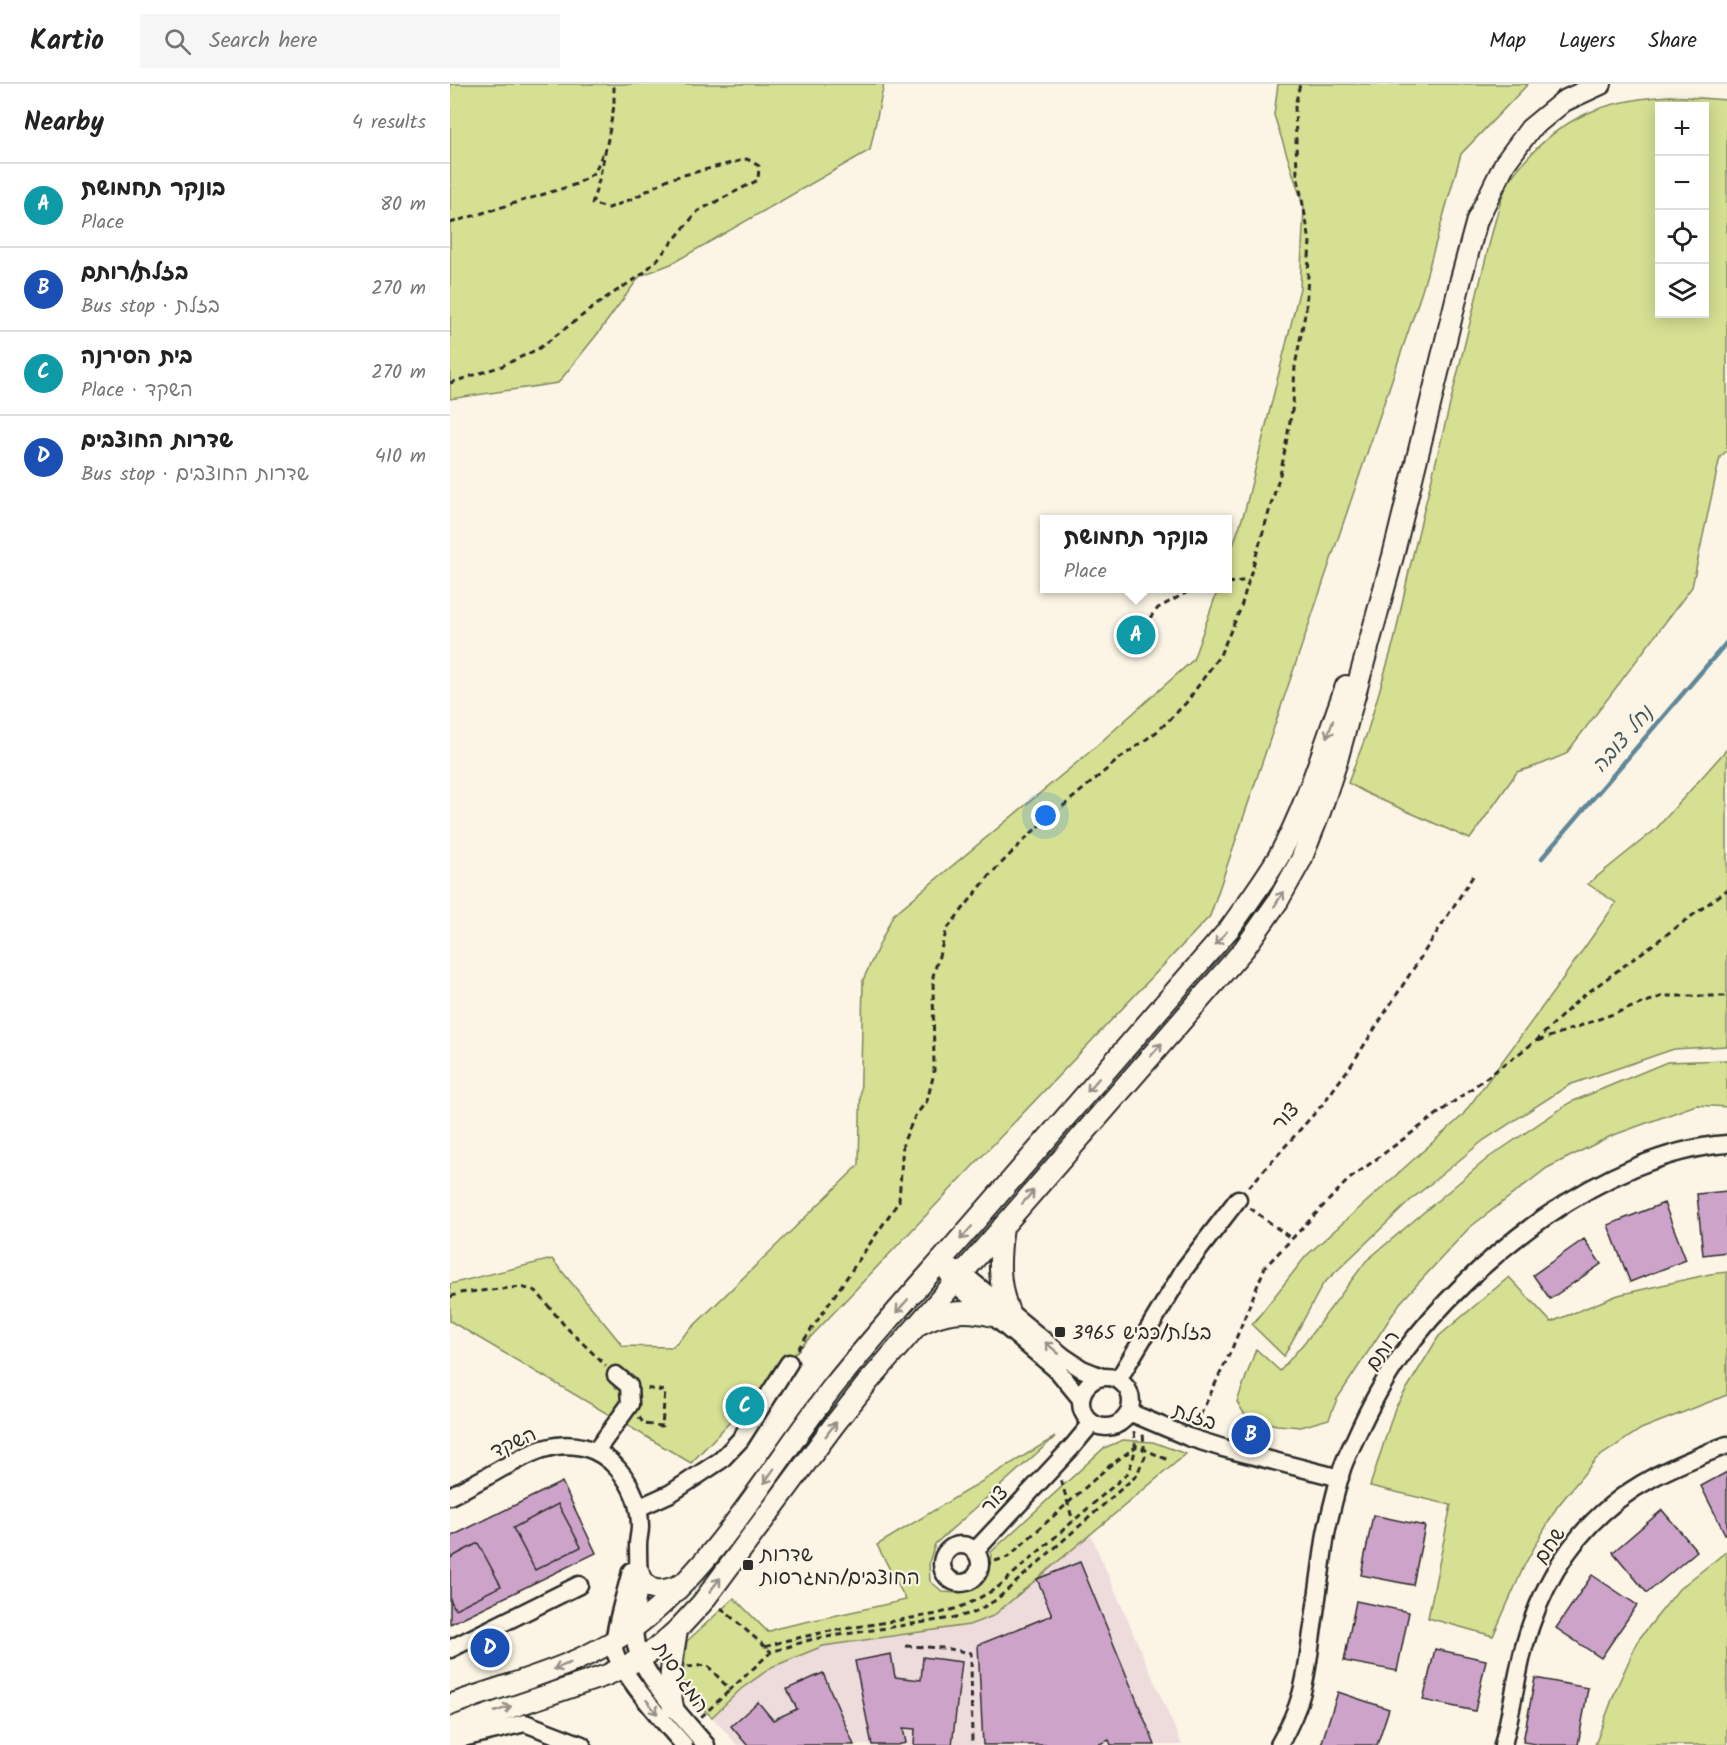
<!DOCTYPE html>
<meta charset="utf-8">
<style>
:root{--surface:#fff;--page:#f6f6f6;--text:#222;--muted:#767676;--line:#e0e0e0;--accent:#2b2b2b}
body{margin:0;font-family:Kalam,"Playpen Sans Hebrew",sans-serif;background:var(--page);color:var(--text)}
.controls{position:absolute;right:18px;top:18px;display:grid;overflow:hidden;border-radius:0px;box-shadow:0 3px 15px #0003}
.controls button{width:54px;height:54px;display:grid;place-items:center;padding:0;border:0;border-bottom:2px solid var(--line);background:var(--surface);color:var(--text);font:30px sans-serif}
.you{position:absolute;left:596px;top:732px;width:21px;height:21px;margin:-15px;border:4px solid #fff;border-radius:50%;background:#1a73e8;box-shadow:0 0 0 9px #1a73e833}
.badge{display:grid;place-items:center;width:39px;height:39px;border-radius:50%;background:var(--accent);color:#fff;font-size:20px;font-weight:700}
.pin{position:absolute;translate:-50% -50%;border:3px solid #fff;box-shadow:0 2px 6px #0006}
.popup{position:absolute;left:590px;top:431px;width:192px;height:78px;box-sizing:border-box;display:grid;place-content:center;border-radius:0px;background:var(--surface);filter:drop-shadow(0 2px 4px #0005);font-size:20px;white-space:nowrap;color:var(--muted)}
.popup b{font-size:22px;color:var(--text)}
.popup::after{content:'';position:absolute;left:50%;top:100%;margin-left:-12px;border:12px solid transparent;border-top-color:var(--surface)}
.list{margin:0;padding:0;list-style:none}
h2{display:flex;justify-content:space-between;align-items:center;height:78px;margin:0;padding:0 24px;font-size:26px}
h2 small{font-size:20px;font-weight:400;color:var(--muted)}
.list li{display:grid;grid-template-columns:39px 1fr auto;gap:18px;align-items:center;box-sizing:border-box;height:84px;padding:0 24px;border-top:2px solid var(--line)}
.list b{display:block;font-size:22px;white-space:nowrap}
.list p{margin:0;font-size:20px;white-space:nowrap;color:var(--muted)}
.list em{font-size:20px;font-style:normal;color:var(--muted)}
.icon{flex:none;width:33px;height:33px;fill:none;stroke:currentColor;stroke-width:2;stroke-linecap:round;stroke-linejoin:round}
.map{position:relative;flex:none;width:1277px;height:1661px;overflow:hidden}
header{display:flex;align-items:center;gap:36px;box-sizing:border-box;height:84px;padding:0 30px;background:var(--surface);border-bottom:2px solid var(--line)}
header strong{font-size:28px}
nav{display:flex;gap:33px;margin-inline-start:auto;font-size:21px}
.search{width:420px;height:54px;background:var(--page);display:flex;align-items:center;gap:15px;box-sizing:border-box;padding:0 21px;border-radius:0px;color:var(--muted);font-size:22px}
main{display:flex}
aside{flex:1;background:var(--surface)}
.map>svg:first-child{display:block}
.built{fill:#eedcdd}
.green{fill:#d5e093;stroke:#80865f;stroke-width:1.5;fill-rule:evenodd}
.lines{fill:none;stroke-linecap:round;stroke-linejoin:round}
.stream{stroke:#608799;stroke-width:4.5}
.building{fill:#cda3c9;stroke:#2b2b2b;stroke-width:1.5}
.minor-casing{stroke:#2b2b2b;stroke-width:21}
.major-casing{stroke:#2b2b2b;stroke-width:24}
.path{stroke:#2b2b2b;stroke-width:3;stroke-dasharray:6 4.5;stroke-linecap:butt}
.minor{stroke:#fcf5e5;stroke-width:16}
.major{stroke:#fcf5e5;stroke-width:20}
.oneway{stroke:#949088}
.poi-dot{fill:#2b2b2b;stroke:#fcf5e5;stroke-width:2}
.labels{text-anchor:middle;stroke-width:4.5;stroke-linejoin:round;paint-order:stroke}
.street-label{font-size:20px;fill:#2b2b2b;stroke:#fcf5e5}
.poi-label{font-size:20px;fill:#2b2b2b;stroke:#fcf5e5;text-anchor:start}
.water-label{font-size:21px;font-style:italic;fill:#455962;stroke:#fcf5e5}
</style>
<header>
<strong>Kartio</strong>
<div class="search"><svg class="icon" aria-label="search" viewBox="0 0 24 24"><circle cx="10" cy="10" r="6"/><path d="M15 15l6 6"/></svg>Search here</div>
<nav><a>Map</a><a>Layers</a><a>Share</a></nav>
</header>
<main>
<aside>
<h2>Nearby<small>4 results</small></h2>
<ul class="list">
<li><span class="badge" style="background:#0f9aa8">A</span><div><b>בונקר תחמושת</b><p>Place</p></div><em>80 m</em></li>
<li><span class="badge" style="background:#1a4fb4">B</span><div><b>בזלת/רותם</b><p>Bus stop · בזלת</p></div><em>270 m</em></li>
<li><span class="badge" style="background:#0f9aa8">C</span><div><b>בית הסירנה</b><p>Place · השקד</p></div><em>270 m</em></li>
<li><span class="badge" style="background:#1a4fb4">D</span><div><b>שדרות החוצבים</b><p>Bus stop · שדרות החוצבים</p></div><em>410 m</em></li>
</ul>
</aside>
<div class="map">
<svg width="1277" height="1661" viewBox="0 0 1277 1661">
<rect width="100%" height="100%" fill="#fcf5e5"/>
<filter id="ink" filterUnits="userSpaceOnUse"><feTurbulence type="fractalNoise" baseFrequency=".0167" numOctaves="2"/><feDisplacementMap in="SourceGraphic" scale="12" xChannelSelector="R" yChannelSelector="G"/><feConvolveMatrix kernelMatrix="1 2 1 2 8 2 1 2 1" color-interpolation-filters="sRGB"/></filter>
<g filter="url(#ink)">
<path class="built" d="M640,1449L732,1661H287L262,1633L291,1605L322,1582L374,1562L469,1549L543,1532Z"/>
<path class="green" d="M0,0H434L420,66L221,180L190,192L149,248L108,299L0,315Z
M828,0H1078L1011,70L972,207L760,832L241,1379L0,1237V1200L102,1175L173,1262L222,1263L409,1081L413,896L443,831L636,671L743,576L768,505L777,504L778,476L795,426L850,204L854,124L824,31Z
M1221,12L1277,16V367L1270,373L1242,503L1116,670L1092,680L1067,688L1020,755L920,711L898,699L917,649L944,557L959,487L1043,145C1048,127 1052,108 1062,93C1068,83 1076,76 1083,68C1122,27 1166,15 1221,12ZM1210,22H1254V230H1210Z
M1277,665V962L1224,965L1119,1001L1034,1056L963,1114L873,1200L834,1272L802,1241L856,1172L1012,1032L1104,907L1166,819L1138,800L1206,745Z
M1277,976V1023L1246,1021L1161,1052L1097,1084L1019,1144L950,1219L887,1315L879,1335L851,1343L827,1341L797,1334L787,1318L806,1265L830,1287L859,1253L916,1177L1038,1074L1121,1018L1217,978Z
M1277,1188V1311L1191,1345L1146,1375L1107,1423L1075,1480L1043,1552L978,1534L1001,1421L920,1402L945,1324L989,1252L1059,1193L1101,1238L1168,1211L1260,1190Z
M605,1353L485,1460L479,1478L480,1497L493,1508L509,1509L527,1500L540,1484L541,1468L654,1364L673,1356L703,1358L736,1370L543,1532L519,1541L373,1562L322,1583L291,1605L262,1633L241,1614L232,1597L237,1557L284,1514L318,1548L328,1544L456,1516L427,1461Z
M1277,1467V1661H1145L1166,1605L1189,1555L1229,1505Z"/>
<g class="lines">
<path class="stream" d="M1092,774L1277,558"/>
</g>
<path class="building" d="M1277,1107V1168L1253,1171L1247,1110Z
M1214,1119L1236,1176L1180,1198L1158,1141Z
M1134,1155L1151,1180L1100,1215L1083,1191Z
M1277,1388V1449L1275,1450L1251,1402Z
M112,1398L146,1469L0,1540V1453Z
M108,1420L131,1463L85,1486L63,1444Z
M1212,1426L1247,1467L1197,1509L1163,1468Z
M923,1431L975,1442L963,1501L911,1491Z
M28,1459L51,1502L5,1525L0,1515V1474Z
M630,1478L705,1661H661L659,1656L647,1661H533L528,1561L602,1531L587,1495Z
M1142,1491L1187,1521L1151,1574L1106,1544Z
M906,1517L959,1528L947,1587L894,1577Z
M985,1565L1036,1576L1025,1627L973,1616Z
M441,1570L445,1593L471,1596L473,1573L512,1578L502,1661H464L465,1645L453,1644L456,1659L447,1661H422L405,1577Z
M373,1589L404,1661H297L281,1642L308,1618L323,1636L347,1625L337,1605Z
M1085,1594L1138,1604L1128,1661H1092L1073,1658Z
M888,1608L939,1625L927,1661H871Z"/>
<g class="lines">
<defs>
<path id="minor" d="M490,1178L512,1189L614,1273L632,1285L652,1293
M497,1189L504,1199L608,1287L631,1315
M631 1318a25 25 0 1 1 50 0a25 25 0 1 1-50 0Z
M668,1296L735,1184L788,1115
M679,1328L738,1353L773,1364L890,1394
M146,1367L180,1320L179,1302L166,1291
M0,1412C17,1403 35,1394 52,1384C65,1378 79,1369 93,1365C122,1356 149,1363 168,1385C182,1401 190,1421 190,1443C190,1449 188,1455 188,1461C188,1476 189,1491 188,1507C186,1525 182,1543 186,1561C192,1591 236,1638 256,1661
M188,1424L221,1409L271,1376L290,1356L339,1279
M492 1480a19 19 0 1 1 38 0a19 19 0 1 1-38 0Z
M525,1467L622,1363L642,1339
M181,1487C177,1505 163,1548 164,1564C167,1586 218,1643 234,1661
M0,1565L129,1501
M0,1657L75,1639L132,1661
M829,1661C838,1645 846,1629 851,1611C857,1591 859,1570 862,1549C867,1516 871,1483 876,1450C880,1429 886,1408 891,1388C894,1377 900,1366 905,1355C918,1326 933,1297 951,1272C1021,1176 1155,1069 1277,1060
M1053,1661C1061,1629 1066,1595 1074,1563C1094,1490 1135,1430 1202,1394C1226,1381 1252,1371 1277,1361"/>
<path id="major" d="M553,1142C549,1173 547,1199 559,1228
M470,1240C494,1227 516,1225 543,1232
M189,1488C197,1511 212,1509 232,1500
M0,1621C62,1598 132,1583 186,1542C269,1479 319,1385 382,1304C429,1245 480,1190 529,1133C613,1037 696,940 780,844C797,820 814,797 829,772C858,719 875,658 896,602
M223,1623C217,1598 223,1571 227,1546
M0,1644L157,1591L190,1575L208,1563L227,1546L252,1519L384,1341L418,1298L794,865L828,817L851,776L870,728L886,680L943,472L1011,195L1027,136L1055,79L1080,45L1114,17L1151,0"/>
</defs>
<use href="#minor" class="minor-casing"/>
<use href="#major" class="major-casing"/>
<path class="path" d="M157,60L164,22V0
M0,139L127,100L145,88L154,66
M0,299L52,282L88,265L157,213L190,192L207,176L248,127L308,96L309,82L297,75L218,95L184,114L159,124L142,120L149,96L157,59
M777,499L799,496
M686,551L708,524L745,504
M1088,957L1213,912H1277
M799,1103L872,1021L902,980L1025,789
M800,1124L842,1155
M0,1213L9,1209L71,1203L86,1207L115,1242L156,1282
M348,1265L449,1117L453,1059L465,1032L477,1017L484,989L483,892L497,845L539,792L580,750L669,675L709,646L736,619L770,571L790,526L831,387L843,321L845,282L856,225L860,157L847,90L845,22L850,0
M189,1333L194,1340L212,1342L215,1307L195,1304
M746,1340L781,1267L815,1183L898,1096L1086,957L1129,915L1277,806
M611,1396L623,1437
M535,1480L558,1473L658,1383L687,1362L718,1376
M271,1524L321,1568
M456,1562L494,1564L521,1569L522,1661
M315,1563L334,1557L375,1548L487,1530L508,1524L524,1517L547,1504L677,1390C684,1374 687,1366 684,1348
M237,1583L257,1581L280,1606L321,1568L363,1555L502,1534L523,1529L546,1516L686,1392L695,1373L693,1350
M251,1633L280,1606"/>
<use href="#minor" class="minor"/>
<use href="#major" class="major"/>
</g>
<defs><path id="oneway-shaft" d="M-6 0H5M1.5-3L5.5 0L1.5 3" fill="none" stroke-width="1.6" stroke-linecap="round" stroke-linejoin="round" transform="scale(1.5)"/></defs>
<g class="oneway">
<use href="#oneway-shaft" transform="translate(880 645) rotate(110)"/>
<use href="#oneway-shaft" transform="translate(829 815) rotate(-58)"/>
<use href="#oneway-shaft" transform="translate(771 854) rotate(131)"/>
<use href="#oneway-shaft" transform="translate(706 966) rotate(-49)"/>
<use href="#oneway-shaft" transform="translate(643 1001) rotate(131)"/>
<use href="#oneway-shaft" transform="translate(578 1113) rotate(-49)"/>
<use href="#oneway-shaft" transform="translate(516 1149) rotate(131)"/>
<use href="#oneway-shaft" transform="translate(452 1222) rotate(131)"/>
<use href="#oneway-shaft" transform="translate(602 1264) rotate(-140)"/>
<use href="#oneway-shaft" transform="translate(381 1345) rotate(-53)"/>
<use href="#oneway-shaft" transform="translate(319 1392) rotate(125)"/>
<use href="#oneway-shaft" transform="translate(265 1501) rotate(-52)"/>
<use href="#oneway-shaft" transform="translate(112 1582) rotate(159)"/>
<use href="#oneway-shaft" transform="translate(202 1623) rotate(52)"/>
<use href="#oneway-shaft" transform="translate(53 1625) rotate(-19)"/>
</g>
</g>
<g class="poi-dot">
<rect x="604" y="1242" width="12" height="12" rx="3"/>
<rect x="292" y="1475" width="12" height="12" rx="3"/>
</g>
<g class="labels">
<g class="street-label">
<text transform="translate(835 1032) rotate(-48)" y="7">צור</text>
<text transform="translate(932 1266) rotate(-55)" y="7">רותם</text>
<text transform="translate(745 1332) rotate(19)" y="7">בזלת</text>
<text transform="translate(63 1358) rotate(-24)" y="7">השקד</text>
<text transform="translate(544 1415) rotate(-47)" y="7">צור</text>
<text transform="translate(1099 1461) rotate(-56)" y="7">שחם</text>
<text transform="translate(232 1593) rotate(56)" y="7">המגרסות</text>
</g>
<g class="poi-label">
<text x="622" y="1255">בזלת/כביש 3965</text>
<text x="310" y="1477">שדרות<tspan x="310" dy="23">החוצבים/המגרסות</tspan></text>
</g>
<g class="water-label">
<text transform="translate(1172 655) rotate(-49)" y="7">נחל צובה</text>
</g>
</g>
</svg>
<div class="controls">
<button>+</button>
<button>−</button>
<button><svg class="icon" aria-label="locate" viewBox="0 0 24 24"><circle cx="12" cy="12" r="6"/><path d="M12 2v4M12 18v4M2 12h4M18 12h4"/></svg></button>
<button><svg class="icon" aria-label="layers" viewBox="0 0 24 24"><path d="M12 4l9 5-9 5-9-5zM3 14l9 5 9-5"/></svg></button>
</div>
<div class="you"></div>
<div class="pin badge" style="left:686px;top:551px;background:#0f9aa8">A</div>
<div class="popup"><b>בונקר תחמושת</b>Place</div>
<div class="pin badge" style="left:801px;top:1351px;background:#1a4fb4">B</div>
<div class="pin badge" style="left:295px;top:1322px;background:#0f9aa8">C</div>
<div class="pin badge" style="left:40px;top:1564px;background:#1a4fb4">D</div>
</div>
</main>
